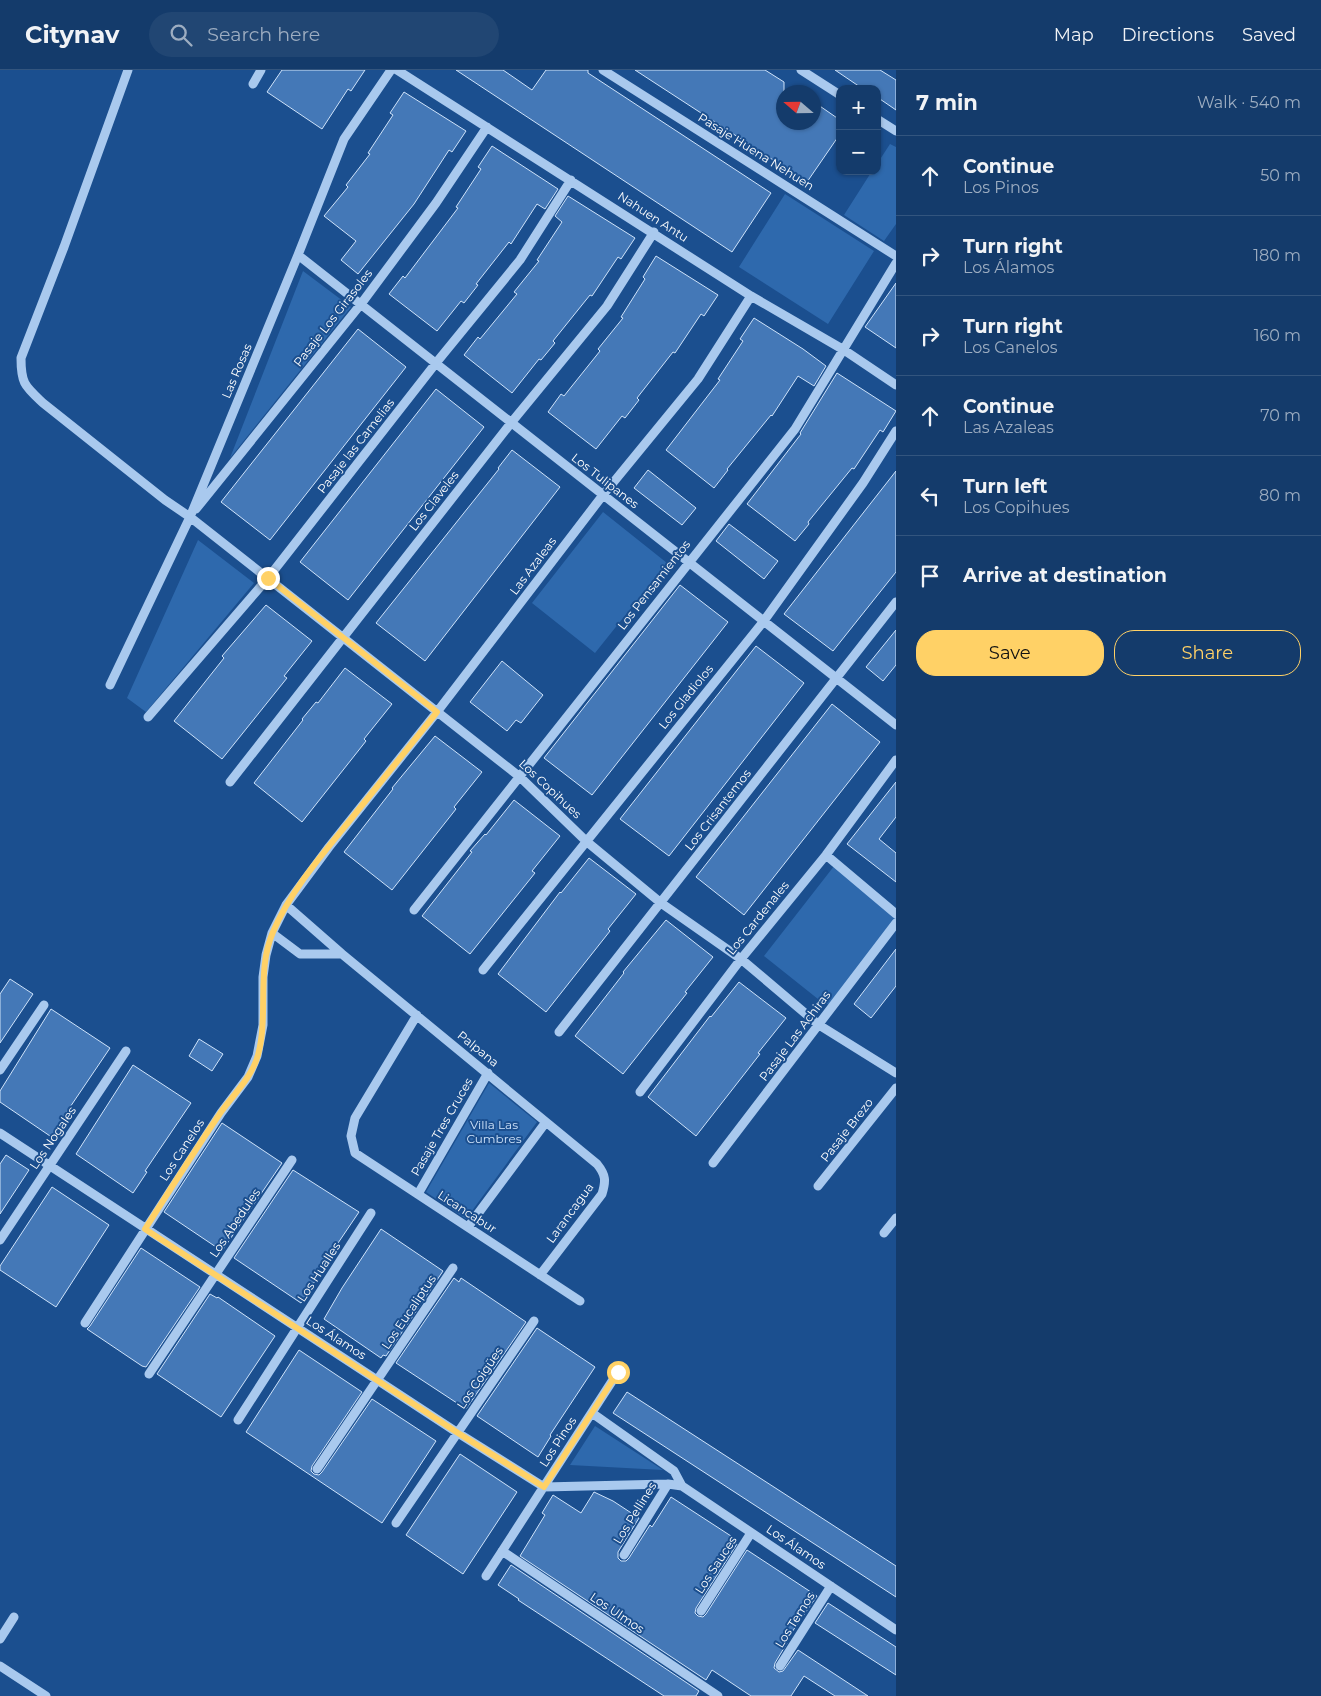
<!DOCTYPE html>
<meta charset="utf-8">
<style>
:root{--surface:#143b6b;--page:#214673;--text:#f1f3f6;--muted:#9dadc1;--line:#33557e;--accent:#ffd166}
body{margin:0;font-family:Montserrat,sans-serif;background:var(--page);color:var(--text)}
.controls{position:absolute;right:15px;top:15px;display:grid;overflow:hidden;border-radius:10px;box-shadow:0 1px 4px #0004}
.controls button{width:45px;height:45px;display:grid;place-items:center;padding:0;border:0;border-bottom:1px solid var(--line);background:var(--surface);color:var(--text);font:25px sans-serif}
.compass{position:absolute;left:776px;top:15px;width:45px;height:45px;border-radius:50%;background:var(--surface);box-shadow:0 1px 4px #0004;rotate:290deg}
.stop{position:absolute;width:15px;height:15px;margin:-11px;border:4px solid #ffd166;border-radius:50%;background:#fff}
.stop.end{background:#ffd166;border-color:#fff;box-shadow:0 1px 5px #0008}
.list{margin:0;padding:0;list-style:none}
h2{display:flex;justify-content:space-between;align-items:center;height:65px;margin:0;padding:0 20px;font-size:21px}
h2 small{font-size:16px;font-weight:400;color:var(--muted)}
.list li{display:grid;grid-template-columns:32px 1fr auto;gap:15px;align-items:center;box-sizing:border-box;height:80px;padding:0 20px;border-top:1px solid var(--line)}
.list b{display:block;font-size:19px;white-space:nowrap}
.list p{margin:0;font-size:16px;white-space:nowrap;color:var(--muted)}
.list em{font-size:16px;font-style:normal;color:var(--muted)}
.actions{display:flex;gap:10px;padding:15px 20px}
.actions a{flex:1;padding:11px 0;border:1px solid var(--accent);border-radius:20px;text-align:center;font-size:18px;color:var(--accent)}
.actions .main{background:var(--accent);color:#111}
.icon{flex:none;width:28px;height:28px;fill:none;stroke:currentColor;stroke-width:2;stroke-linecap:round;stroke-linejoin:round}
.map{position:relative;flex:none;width:896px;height:1626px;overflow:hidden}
header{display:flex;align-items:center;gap:30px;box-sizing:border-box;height:70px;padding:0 25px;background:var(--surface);border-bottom:1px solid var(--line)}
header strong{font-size:24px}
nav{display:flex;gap:28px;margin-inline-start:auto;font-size:18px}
.search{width:350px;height:45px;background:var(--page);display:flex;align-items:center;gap:12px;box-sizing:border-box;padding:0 18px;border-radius:28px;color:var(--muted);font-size:19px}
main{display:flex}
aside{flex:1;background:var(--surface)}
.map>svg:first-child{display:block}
.green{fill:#2e69ad}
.building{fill:#4478b7;stroke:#cfe3fa}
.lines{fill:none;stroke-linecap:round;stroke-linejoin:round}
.minor{stroke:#a9c9ee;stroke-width:9}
.route{stroke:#ffd166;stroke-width:6}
.labels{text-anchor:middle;stroke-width:4;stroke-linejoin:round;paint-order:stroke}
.street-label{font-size:12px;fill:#fff;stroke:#1b4f8f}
.park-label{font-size:12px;fill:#cfe3fa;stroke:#1b4f8f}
</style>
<header>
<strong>Citynav</strong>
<div class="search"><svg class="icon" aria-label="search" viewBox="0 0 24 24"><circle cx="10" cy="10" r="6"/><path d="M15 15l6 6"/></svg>Search here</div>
<nav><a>Map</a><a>Directions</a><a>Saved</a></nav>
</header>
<main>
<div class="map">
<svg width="896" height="1626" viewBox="0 0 896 1626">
<rect width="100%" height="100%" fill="#1b4f8f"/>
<path class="green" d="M890,74L896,77V154L884,171L844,145L872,101H877V94Z
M785,124L874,181L828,254L739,197Z
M303,201L351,237L230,388Z
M603,442L667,493L595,583L532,533Z
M198,470L254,513L146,642L127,628Z
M838,791L896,840V860L830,935L823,933L764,886Z
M489,1013L537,1052L466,1149L426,1122Z
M595,1356L663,1400L570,1395Z"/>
<path class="building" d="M282,0H365L351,21L348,19L322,59L267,22Z
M456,0H503L532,20L546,0H588V3L771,123L732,182Z
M635,0H765L784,12V52H814V32L840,50V64L807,112Z
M835,0H880L896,10V40L877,27V19H863Z
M404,22L466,61L452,82L449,80L414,134L358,204L341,190L356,171L324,146L348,117L346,115L370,84L368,83L393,45L390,43Z
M492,76L558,119L545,139L537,134L511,174L509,172L476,214L478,215L464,233L461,231L437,261L389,224L403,206L405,208L458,138L456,137L481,99L478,97Z
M568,126L635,168L621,189L618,187L592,226L590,225L553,271L555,273L541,290L539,289L512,323L464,285L478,267L480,269L517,224L514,222L539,191L537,190L562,152L555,146Z
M656,186L718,225L704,246L701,244L675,283L673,282L637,328L639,330L625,348L622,346L596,379L548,342L561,324L564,326L600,281L598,279L623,248L621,247L645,209L643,207Z
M896,213V278L865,257Z
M754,248L803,279L826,296L814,316L798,306L772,346L771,345L727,399L728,400L714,418L666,380L720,310L718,309L743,271L740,269Z
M358,259L406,297L270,470L221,432Z
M837,303L896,341L883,362L880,360L854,399L852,398L808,452L809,454L795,471L747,434L801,364L800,363Z
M436,319L484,357L348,530L300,492Z
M512,380L560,417L425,591L376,553L499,399L498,398Z
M648,400L696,438L682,455L634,418Z
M896,401V502L833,581L784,544Z
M729,454L778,491L764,509L716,471Z
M680,515L728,552L592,725L544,688Z
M266,535L312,571L284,606L287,608L222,689L174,651L224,588L222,586Z
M896,560V595L883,611L866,597Z
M756,576L804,613L669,786L620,749Z
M502,591L543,625L521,653L516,650L507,661L470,632Z
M345,598L392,634L364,669L366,671L302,752L254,713L303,650L302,649L316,632L318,633Z
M832,634L880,672L744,845L696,807Z
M435,666L482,702L454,737L456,739L392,820L344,782L393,719L392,718Z
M896,712V747L879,769L896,783V812L847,774Z
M514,730L560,766L532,801L535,803L470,884L422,846L472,782L470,781L485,764L486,765Z
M589,788L636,824L608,859L610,861L546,942L498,904L560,822L561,823Z
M666,850L713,887L685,922L687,923L623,1004L575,966L624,903L623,902Z
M896,879V916L871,948L854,934Z
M10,909L33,924L0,973V924Z
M739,912L786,948L758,983L760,984L696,1066L648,1027L710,946L711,947Z
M51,939L110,978L64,1046L66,1047L53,1068L0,1032V1021Z
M199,969L223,984L212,1001L189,986Z
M133,995L191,1033L145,1101L147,1102L133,1123L76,1084Z
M222,1053L282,1093L222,1181L164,1142Z
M6,1085L29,1100L0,1144V1094Z
M293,1100L359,1142L313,1210L315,1211L301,1233L234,1188Z
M52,1117L109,1155L56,1237L0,1200V1196Z
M381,1159L443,1201L386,1286L383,1285L381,1288L324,1249L342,1218Z
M141,1178L200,1217L146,1297L142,1296L87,1259L90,1256Z
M454,1208L459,1212L461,1208L526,1252L466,1339L396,1293Z
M210,1224L217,1228L218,1227L275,1266L221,1347L157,1304Z
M537,1258L595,1297L550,1365L551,1366L538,1387L477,1346Z
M299,1280L362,1322L312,1396L311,1401L314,1404L319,1405L322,1402L372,1329L436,1371L382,1453L246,1362Z
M627,1322L896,1496V1527L613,1343Z
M460,1384L517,1422L463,1504L406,1465Z
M594,1422L613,1431L639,1448L618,1482V1488L621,1491H626L629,1488L650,1455L652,1457L671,1427L731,1466L729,1469L737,1474L696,1538L695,1543L698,1546L703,1547L706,1544L747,1480L817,1526L785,1572L787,1573L775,1593L774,1598L779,1602L783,1601L798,1580L868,1626H835L804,1606L791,1626H751L712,1600L706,1610L520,1486L545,1445L542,1443L553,1425L581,1443Z
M511,1495L699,1621L696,1626H664L518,1530L519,1529L498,1515Z
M828,1533L896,1577V1605L815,1553Z"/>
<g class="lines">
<path class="minor" d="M128,0L64,177L21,288C21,314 25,316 43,333L165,430L190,447L520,707L586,771L661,833L741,889L819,955L896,1003
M397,0L751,226L844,280L896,315
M603,0L896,186
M801,0L840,25
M253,14L261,0
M877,49L896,61
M298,185L896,655
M196,439L361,234L436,133L487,57
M110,615L190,447L298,185L344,69L391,0
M148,647L268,508L436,293L520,190L571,110
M230,712L511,353L607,236L654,162
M826,785L896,844
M286,835L342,884L597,1094C606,1105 606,1111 602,1124L540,1205
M414,840L795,359L896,193
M272,863L300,884H342
M483,900L763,552L863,413L896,361
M417,945L355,1048L351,1066L355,1083L580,1231
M559,962L896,532
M0,1000L44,935
M640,1022L741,889L826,785L896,690
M0,1063L458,1363L544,1417L668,1414L682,1416L896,1560
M713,1093L896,853
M818,1116L896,1018
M418,1124L488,1003
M468,1157L546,1052
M884,1163L896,1148
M0,1170L126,981
M85,1253L221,1043L248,1007L257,986L263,955V907L266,885L272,863L286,835L329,777L437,642L603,425L698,309L751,226
M149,1304L292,1090
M592,1343L674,1401L682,1416
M238,1350L371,1143
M317,1399L453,1198
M396,1453L534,1251
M502,1481L718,1626
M624,1485L668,1414
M486,1506L618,1302
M701,1541L751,1463
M0,1569L14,1547
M0,1596L46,1626
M780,1596L831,1516"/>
</g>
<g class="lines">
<path class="route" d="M268,508L437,642C407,679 377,717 347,754C320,787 290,822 273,862C256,901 269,945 258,985C252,1007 234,1024 221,1042C195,1080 170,1120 145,1159L458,1363L544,1417L618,1302"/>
</g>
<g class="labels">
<g class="street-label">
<text transform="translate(756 82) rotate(32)" y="4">Pasaje Huena Nehuen</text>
<text transform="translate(653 147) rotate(33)" y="4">Nahuen Antu</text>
<text transform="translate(333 248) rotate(-52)" y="4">Pasaje Los Girasoles</text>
<text transform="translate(237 301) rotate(-67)" y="4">Las Rosas</text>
<text transform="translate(356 376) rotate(-52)" y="4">Pasaje las Camelias</text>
<text transform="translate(605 411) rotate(38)" y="4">Los Tulipanes</text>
<text transform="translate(434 431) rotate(-52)" y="4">Los Claveles</text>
<text transform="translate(533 496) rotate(-53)" y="4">Las Azaleas</text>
<text transform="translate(654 515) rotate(-52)" y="4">Los Pensamientos</text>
<text transform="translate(686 627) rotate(-51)" y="4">Los Gladiolos</text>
<text transform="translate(550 719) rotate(43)" y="4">Los Copihues</text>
<text transform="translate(718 740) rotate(-52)" y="4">Los Crisantemos</text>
<text transform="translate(758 848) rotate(-51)" y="4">Los Cardenales</text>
<text transform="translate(795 966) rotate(-53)" y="4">Pasaje Las Achiras</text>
<text transform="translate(478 979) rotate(39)" y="4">Palpana</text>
<text transform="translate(442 1057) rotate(-60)" y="4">Pasaje Tres Cruces</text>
<text transform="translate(847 1060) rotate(-52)" y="4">Pasaje Brezo</text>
<text transform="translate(53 1068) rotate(-56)" y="4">Los Nogales</text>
<text transform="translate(182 1080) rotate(-57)" y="4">Los Canelos</text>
<text transform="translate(467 1142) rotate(33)" y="4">Licancabur</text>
<text transform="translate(570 1143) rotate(-54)" y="4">Larancagua</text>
<text transform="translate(235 1153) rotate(-56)" y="4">Los Abedules</text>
<text transform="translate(319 1202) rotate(-57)" y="4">Los Hualles</text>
<text transform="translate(409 1242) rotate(-56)" y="4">Los Eucaliptus</text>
<text transform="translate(336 1268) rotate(33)" y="4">Los Álamos</text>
<text transform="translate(480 1308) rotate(-56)" y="4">Los Coigües</text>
<text transform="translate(558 1372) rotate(-57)" y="4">Los Pinos</text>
<text transform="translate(635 1443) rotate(-58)" y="4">Los Pellines</text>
<text transform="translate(796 1477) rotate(34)" y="4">Los Álamos</text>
<text transform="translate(716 1495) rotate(-57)" y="4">Los Sauces</text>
<text transform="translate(617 1543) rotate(34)" y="4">Los Ulmos</text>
<text transform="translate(795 1550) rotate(-58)" y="4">Los Temos</text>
</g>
<g class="park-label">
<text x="494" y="1059">Villa Las<tspan x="494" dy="14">Cumbres</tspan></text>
</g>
</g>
</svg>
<div class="controls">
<button>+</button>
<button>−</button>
</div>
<svg class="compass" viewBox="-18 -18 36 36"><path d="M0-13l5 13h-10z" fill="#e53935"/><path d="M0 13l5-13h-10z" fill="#9dadc1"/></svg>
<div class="stop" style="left:618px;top:1302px"></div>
<div class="stop end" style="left:268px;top:508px"></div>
</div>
<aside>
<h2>7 min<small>Walk · 540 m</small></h2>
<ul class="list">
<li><svg class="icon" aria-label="ahead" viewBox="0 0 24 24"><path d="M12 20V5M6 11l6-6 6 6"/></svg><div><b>Continue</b><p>Los Pinos</p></div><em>50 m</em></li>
<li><svg class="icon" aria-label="right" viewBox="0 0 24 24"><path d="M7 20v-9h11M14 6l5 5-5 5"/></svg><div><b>Turn right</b><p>Los Álamos</p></div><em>180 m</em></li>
<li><svg class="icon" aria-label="right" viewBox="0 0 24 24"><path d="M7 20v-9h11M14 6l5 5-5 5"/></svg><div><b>Turn right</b><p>Los Canelos</p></div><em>160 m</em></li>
<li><svg class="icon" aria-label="ahead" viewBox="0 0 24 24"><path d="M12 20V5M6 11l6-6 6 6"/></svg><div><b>Continue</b><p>Las Azaleas</p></div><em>70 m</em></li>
<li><svg class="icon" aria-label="left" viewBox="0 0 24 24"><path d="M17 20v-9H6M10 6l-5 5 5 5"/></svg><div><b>Turn left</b><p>Los Copihues</p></div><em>80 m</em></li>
<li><svg class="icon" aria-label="arrive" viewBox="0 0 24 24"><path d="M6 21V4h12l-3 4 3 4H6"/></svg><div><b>Arrive at destination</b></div></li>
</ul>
<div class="actions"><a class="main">Save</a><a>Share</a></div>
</aside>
</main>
